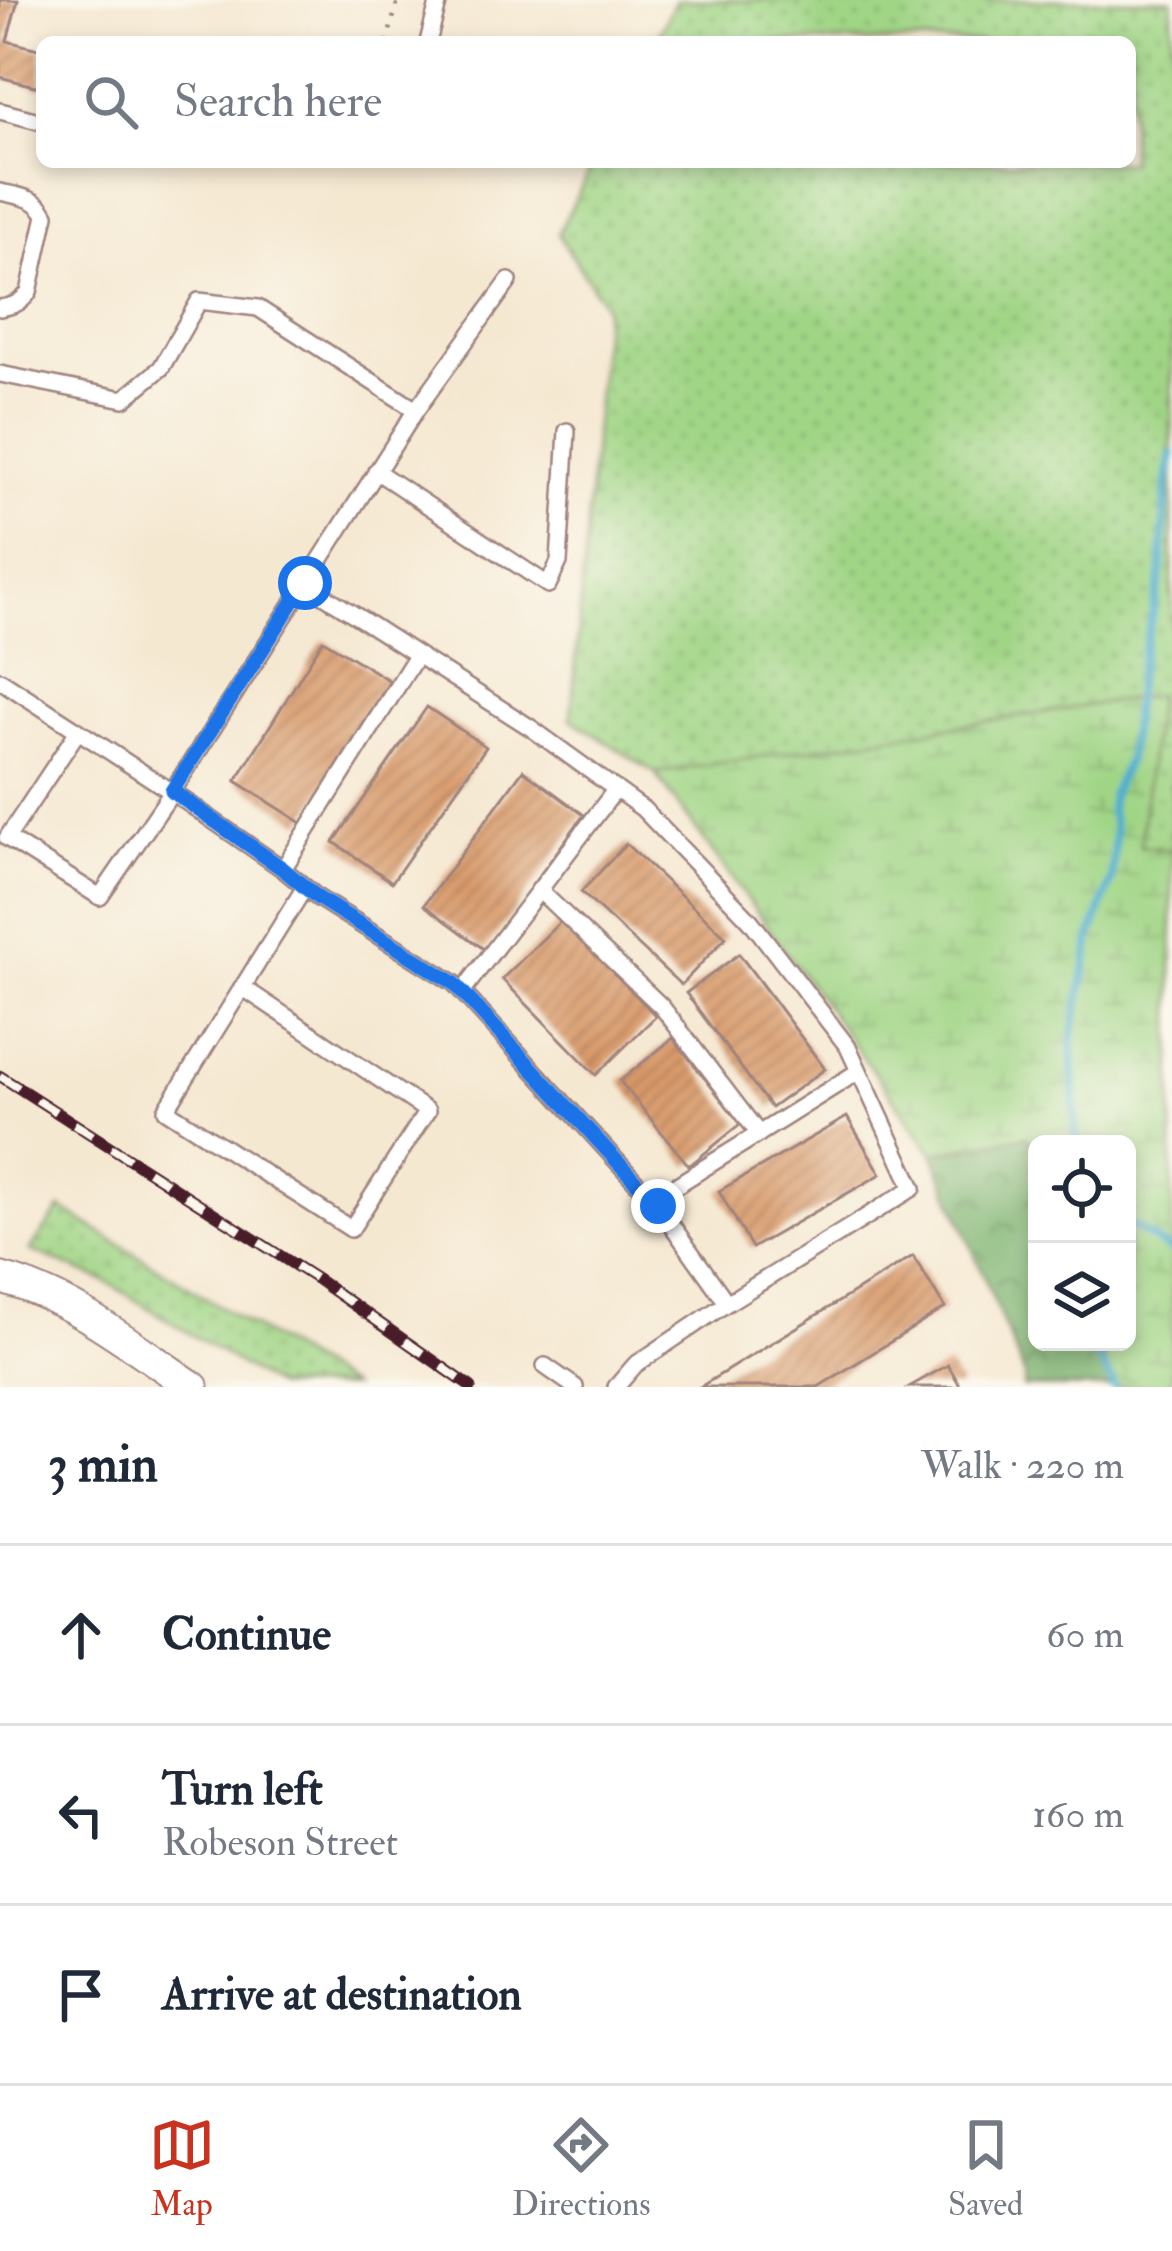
<!DOCTYPE html>
<meta charset="utf-8">
<style>
:root{--surface:#fff;--page:#f6f6f7;--text:#1f2937;--muted:#747a83;--line:#e0e1e3;--accent:#c8321e}
body{margin:0;font-family:"IM FELL Double Pica",serif;background:var(--page);color:var(--text)}
.controls{position:absolute;right:36px;bottom:36px;display:grid;overflow:hidden;border-radius:18px;box-shadow:0 6px 18px #0003}
.controls button{width:108px;height:108px;display:grid;place-items:center;padding:0;border:0;border-bottom:3px solid var(--line);background:var(--surface);color:var(--text);font:60px sans-serif}
.stop{position:absolute;width:36px;height:36px;margin:-27px;border:9px solid #1a73e8;border-radius:50%;background:#fff}
.stop.end{background:#1a73e8;border-color:#fff;box-shadow:0 3px 12px #0008}
.list{margin:0;padding:0;list-style:none}
h2{display:flex;justify-content:space-between;align-items:center;height:156px;margin:0;padding:0 48px;font-size:51px}
h2 small{font-size:39px;font-weight:400;color:var(--muted)}
.list li{display:grid;grid-template-columns:78px 1fr auto;gap:36px;align-items:center;box-sizing:border-box;height:180px;padding:0 48px;border-top:3px solid var(--line)}
.list b{display:block;font-size:45px;white-space:nowrap}
.list p{margin:0;font-size:39px;white-space:nowrap;color:var(--muted)}
.list em{font-size:39px;font-style:normal;color:var(--muted)}
.icon{flex:none;width:66px;height:66px;fill:none;stroke:currentColor;stroke-width:2;stroke-linecap:round;stroke-linejoin:round}
.map{position:relative;flex:none;width:1172px;height:1387px;overflow:hidden}
.search{position:absolute;background:var(--surface);box-shadow:0 6px 18px #0003;left:36px;right:36px;top:36px;height:132px;display:flex;align-items:center;gap:30px;box-sizing:border-box;padding:0 42px;border-radius:18px;color:var(--muted);font-size:45px}
.sheet{height:696px;background:var(--surface)}
nav{display:flex;justify-content:space-around;align-items:center;box-sizing:border-box;height:168px;border-top:3px solid var(--line);background:var(--surface);font-size:33px;color:var(--muted)}
nav a{display:grid;justify-items:center;gap:6px}
nav .on{color:var(--accent)}
.map>svg:first-child{display:block}
.grass{fill:url(#grass-dots);stroke:#757a58;stroke-width:3}
.forest{fill:url(#forest-crowns);stroke:#656a4f;stroke-width:3}
.wetland{fill:url(#wetland-marsh);stroke:#757a58;stroke-width:3}
.lines{fill:none;stroke-linecap:round;stroke-linejoin:round}
.stream{stroke:#50afcf;stroke-width:8}
.building{fill:url(#building-hatch)}
.service-casing{stroke:#a0847e;stroke-width:20}
.minor-casing{stroke:#a0847e;stroke-width:34}
.path{stroke:#a0847e;stroke-width:4.5;stroke-dasharray:3 9;stroke-linecap:butt}
.service{stroke:#fff;stroke-width:15}
.minor{stroke:#fff;stroke-width:30}
.rail-casing{stroke:#4a1f2b;stroke-width:12}
.rail{stroke:#fbf7ec;stroke-width:8;stroke-dasharray:22;stroke-linecap:butt}
.route{stroke:#1a73e8;stroke-width:15}
</style>
<div class="map">
<svg width="1172" height="1387" viewBox="0 0 1172 1387">
<defs>
<pattern id="grass-dots" width="8" height="8" patternUnits="userSpaceOnUse" patternTransform="scale(3)"><rect width="8" height="8" fill="#a0d586"/><path d="M2 2h.1M6 6h.1" fill="none" stroke="#8bb674" stroke-width="1.8" stroke-linecap="round"/></pattern>
<pattern id="forest-crowns" width="20" height="18" patternUnits="userSpaceOnUse" patternTransform="scale(3)"><rect width="20" height="18" fill="#80b673"/><path d="M2 6a3 3 0 1 1 6 0M12 15a3 3 0 1 1 6 0" fill="none" stroke="#6b935f"/></pattern>
<pattern id="wetland-marsh" width="20" height="14" patternUnits="userSpaceOnUse" patternTransform="scale(3)"><rect width="20" height="14" fill="#a0d586"/><path d="M1 5h8M5 5V1M11 12h8M15 12V8" fill="none" stroke="#8bb674"/></pattern>
<pattern id="building-hatch" width="6" height="6" patternUnits="userSpaceOnUse" patternTransform="scale(3)"><rect width="6" height="6" fill="#d79564"/><path d="M-1 1l2-2M0 6l6-6M5 7l2-2" fill="none" stroke="#b07953"/></pattern>
</defs>
<rect width="100%" height="100%" fill="#fbf7ec"/>
<filter id="ink" filterUnits="userSpaceOnUse"><feTurbulence type="fractalNoise" baseFrequency=".00833" numOctaves="2"/><feDisplacementMap in="SourceGraphic" scale="24" xChannelSelector="R" yChannelSelector="G"/><feConvolveMatrix kernelMatrix="1 2 1 2 8 2 1 2 1" color-interpolation-filters="sRGB"/></filter>
<filter id="wash" filterUnits="userSpaceOnUse"><feTurbulence type="fractalNoise" baseFrequency=".004" numOctaves="4" result="noise"/><feDisplacementMap in="SourceGraphic" scale="48" xChannelSelector="R" yChannelSelector="G"/><feGaussianBlur stdDeviation="2.7" result="paint"/><feColorMatrix in="noise" values="0 0 0 0 0 0 0 0 0 0 0 0 0 0 0 0 0 1.4 0 .05"/><feComposite in="paint" operator="in"/></filter>
<g filter="url(#wash)">
<rect width="100%" height="100%" fill="#f5e8d1"/>
<path class="grass" d="M676,0H1172V851L1140,846L1157,696L655,773L571,719L605,306L558,234L594,162H1130V42H655Z
M61,1208L350,1387H276L107,1282L30,1250Z"/>
<path class="forest" d="M1028,1136L1037,1152V1342H1100L1111,1387H1023L1025,1376L933,1153Z"/>
<path class="wetland" d="M1157,695L1140,846L1172,851V1387H1111L1100,1342H1127V1144H1037V1152L1027,1136L933,1153L655,773Z"/>
<g class="lines">
<path class="stream" d="M1076,1144L1072,1039L1092,934L1112,879L1115,829L1110,811L1112,793L1128,760L1137,679L1161,577L1167,480L1172,454
M1127,1223L1172,1251
M1090,1342L1115,1387"/>
</g>
<g id="blocks">
<path class="building" d="M0,0H18L7,41L42,50V88L0,77Z
M323,640L390,681L302,823L236,781Z
M427,707L486,747L392,882L334,842Z
M523,770L584,815L485,950L424,905Z
M626,844L726,937L681,985L581,892Z
M562,920L656,1016L596,1075L502,979Z
M739,954L825,1069L771,1108L686,993Z
M673,1038L741,1124L689,1166L620,1081Z
M847,1117L881,1174L752,1248L719,1191Z
M913,1256L945,1308L818,1387H700Z
M948,1365L961,1387H909Z"/>
</g>
</g>
<g filter="url(#ink)">
<use href="#blocks" fill-opacity="0" stroke="#a0847e" stroke-width="3"/>
<g class="lines">
<defs>
<path id="service" d="M428,42L439,0
M0,111L42,122
M0,192C18,196 37,197 46,215L29,292C21,303 13,306 0,308
M0,374L124,399L161,368L199,301L258,308L416,410L509,281
M376,471L548,585L559,562L567,431
M305,583L531,728L643,809L750,920L848,1047L913,1188L727,1303L635,1365L616,1387
M0,680L172,792L283,869L318,898L454,983L658,1206L727,1303
M78,731L7,838L100,897L172,792L416,410
M283,869L417,655
M539,890L662,1007L759,1134
M242,987L427,1111L351,1229L166,1110L305,887
M462,992L616,789
M653,1200L859,1071
M545,1366L575,1387"/>
<path id="minor" d="M0,1278C72,1297 132,1346 193,1387"/>
</defs>
<use href="#service" class="service-casing"/>
<use href="#minor" class="minor-casing"/>
<path class="path" d="M387,42L398,0"/>
<use href="#service" class="service"/>
<use href="#minor" class="minor"/>
<defs>
<path id="rail" d="M0,1076L318,1280L471,1387"/>
</defs>
<use href="#rail" class="rail-casing"/>
<use href="#rail" class="rail"/>
</g>
</g>
<g class="lines" filter="url(#ink)">
<path class="route" d="M305,583L172,791L283,869L318,898L454,983L658,1206"/>
</g>
</svg>
<div class="controls">
<button><svg class="icon" aria-label="locate" viewBox="0 0 24 24"><circle cx="12" cy="12" r="6"/><path d="M12 2v4M12 18v4M2 12h4M18 12h4"/></svg></button>
<button><svg class="icon" aria-label="layers" viewBox="0 0 24 24"><path d="M12 4l9 5-9 5-9-5zM3 14l9 5 9-5"/></svg></button>
</div>
<div class="stop" style="left:305px;top:583px"></div>
<div class="stop end" style="left:658px;top:1206px"></div>
<div class="search"><svg class="icon" aria-label="search" viewBox="0 0 24 24"><circle cx="10" cy="10" r="6"/><path d="M15 15l6 6"/></svg>Search here</div>
</div>
<section class="sheet">
<h2>3 min<small>Walk · 220 m</small></h2>
<ul class="list">
<li><svg class="icon" aria-label="ahead" viewBox="0 0 24 24"><path d="M12 20V5M6 11l6-6 6 6"/></svg><div><b>Continue</b></div><em>60 m</em></li>
<li><svg class="icon" aria-label="left" viewBox="0 0 24 24"><path d="M17 20v-9H6M10 6l-5 5 5 5"/></svg><div><b>Turn left</b><p>Robeson Street</p></div><em>160 m</em></li>
<li><svg class="icon" aria-label="arrive" viewBox="0 0 24 24"><path d="M6 21V4h12l-3 4 3 4H6"/></svg><div><b>Arrive at destination</b></div></li>
</ul>
</section>
<nav>
<a class="on"><svg class="icon" aria-label="map" viewBox="0 0 24 24"><path d="M3 6l6-2 6 2 6-2v14l-6 2-6-2-6 2zM9 4v14M15 6v14"/></svg>Map</a>
<a><svg class="icon" aria-label="directions" viewBox="0 0 24 24"><path d="M12 3l9 9-9 9-9-9zM9 14v-3h6M13 9l2 2-2 2"/></svg>Directions</a>
<a><svg class="icon" aria-label="saved" viewBox="0 0 24 24"><path d="M7 4h10v16l-5-4-5 4z"/></svg>Saved</a>
</nav>
